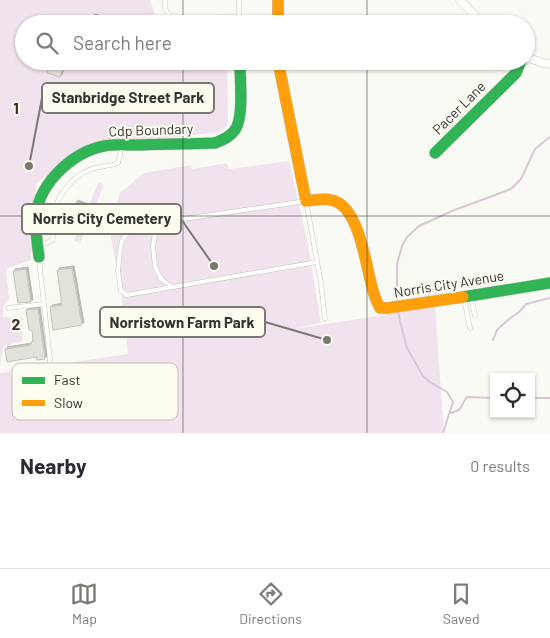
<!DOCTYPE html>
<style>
:root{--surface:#fff;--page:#f2f2f3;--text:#2b2b33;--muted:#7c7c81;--line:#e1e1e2;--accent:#797974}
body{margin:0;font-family:Barlow,sans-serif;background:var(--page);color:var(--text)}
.controls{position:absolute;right:15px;bottom:15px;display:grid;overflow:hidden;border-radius:0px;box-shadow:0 1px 4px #0004}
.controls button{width:45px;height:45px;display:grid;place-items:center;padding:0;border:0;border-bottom:1px solid var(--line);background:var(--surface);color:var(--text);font:25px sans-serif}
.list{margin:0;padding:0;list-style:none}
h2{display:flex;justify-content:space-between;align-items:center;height:65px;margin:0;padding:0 20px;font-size:21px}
h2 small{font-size:16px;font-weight:400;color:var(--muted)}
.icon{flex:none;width:28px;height:28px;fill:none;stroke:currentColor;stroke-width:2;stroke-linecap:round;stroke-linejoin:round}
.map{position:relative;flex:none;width:550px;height:433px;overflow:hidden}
.search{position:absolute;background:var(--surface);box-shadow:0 1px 4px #0004;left:15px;right:15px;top:15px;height:55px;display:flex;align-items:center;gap:12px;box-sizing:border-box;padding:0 18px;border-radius:28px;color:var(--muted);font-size:19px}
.sheet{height:135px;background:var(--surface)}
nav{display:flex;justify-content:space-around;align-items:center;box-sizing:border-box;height:70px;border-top:1px solid var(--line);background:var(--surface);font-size:14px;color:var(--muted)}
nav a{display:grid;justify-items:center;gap:2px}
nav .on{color:var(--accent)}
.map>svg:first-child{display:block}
.green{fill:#f1e3ed}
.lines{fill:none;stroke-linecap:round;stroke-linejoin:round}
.stream{stroke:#d9c6d6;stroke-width:2}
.building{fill:#e3e2da;stroke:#c2c2be;filter:url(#shadow)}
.lane-casing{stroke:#c6c6c1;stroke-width:5}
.street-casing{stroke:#c6c6c1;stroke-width:9}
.fast-casing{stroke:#c6c6c1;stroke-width:12}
.slow-casing{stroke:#c6c6c1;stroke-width:12}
.lane{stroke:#fefefd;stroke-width:4}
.street{stroke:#fefefd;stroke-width:8}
.fast{stroke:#30b455;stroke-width:11}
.slow{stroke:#ff9f0a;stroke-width:11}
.grid{fill:none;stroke:#34332f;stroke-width:1;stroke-opacity:0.55}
.labels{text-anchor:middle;stroke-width:4;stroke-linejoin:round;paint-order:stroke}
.street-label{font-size:14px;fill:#34332f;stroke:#fdfcf1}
.key{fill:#fdfcf1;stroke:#c1c0b7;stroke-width:1}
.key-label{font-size:14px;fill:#34332f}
.grid-label{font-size:16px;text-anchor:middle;font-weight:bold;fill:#34332f;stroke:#fdfcf1;stroke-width:4;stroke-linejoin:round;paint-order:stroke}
.leader{fill:none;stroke:#797974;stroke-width:2}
.callout-dot{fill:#797974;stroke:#fdfcf1;stroke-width:2}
.callout{fill:#fdfcf1;stroke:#797974;stroke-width:2}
.callout-label{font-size:15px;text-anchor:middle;font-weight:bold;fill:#34332f}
</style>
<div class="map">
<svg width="550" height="433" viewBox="0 0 550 433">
<defs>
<filter id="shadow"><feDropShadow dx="2" dy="-2" stdDeviation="0" flood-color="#0004"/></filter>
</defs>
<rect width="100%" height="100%" fill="#fafaf4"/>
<path class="green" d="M0,0H150L156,17L227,18V24H24V61H227L228,125L219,132L80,149L36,184L31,260L6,269L9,299L3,306V317L23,318L22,341L3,347L0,367Z
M289,161L307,240L321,323L293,329L435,307L444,433H0V373L128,354L121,291L110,232L120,193L144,173L191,165L192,169L227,163L229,169Z
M99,182L104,185L93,212L87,209Z
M85,214L91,216L80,243L74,241Z"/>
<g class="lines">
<path class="stream" d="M397,303V264L402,246L407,237L419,226L452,211L511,189L521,179L535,149L550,137
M398,310L400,321L407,348L423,376L430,382L447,392L453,402L443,433
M493,340L497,330L509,319L519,312L526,304L550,298
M531,398H550
M450,413C465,409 459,407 467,397L494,398"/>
</g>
<path class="building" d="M93,16L114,23L113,24H91Z
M51,61H65L60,77L47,73Z
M76,202L86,206L82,216L72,212Z
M72,268L82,325L53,330L50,307L62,305L57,270Z
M26,269L31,302L18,303L13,271Z
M38,309L45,359L37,360L36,357L7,362L5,349L31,345V342L33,341L32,330H29L26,310Z"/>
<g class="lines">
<defs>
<path id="lane" d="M165,0V9L171,17L178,18L239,17
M239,0V24
M160,222L156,228L153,246L155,267L161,279L172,287
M40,244L47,243L52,240C56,230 52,219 55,209C61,190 76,173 95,168C103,166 110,166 118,163L120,156L121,148
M39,259L50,359L48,386
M317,262L127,295L121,291L118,271L120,250L122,241L129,230L136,226L306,201L321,283L325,319
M471,296L475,316
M464,298L470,328
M8,308L44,304
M12,374L49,369"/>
<path id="street" d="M460,0L483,24
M526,57L543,63L550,64"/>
<path id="fast" d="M435,153L516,73L521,61
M39,257C37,243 35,229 36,215C40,182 73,152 104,146C115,144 128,145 139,145C164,144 190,144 215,143C223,140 230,137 235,130C244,117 240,81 240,64L277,61
M463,297L550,283"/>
<path id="slow" d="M278,0V24
M278,61L306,201C316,200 327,197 337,202C361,214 366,269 374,294C375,299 378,303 380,308H388L463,297"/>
</defs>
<use href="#lane" class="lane-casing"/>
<use href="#street" class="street-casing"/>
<use href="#fast" class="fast-casing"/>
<use href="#slow" class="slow-casing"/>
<use href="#lane" class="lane"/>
<use href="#street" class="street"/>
<use href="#fast" class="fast"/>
<use href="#slow" class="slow"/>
</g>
<path class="grid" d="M183,0V24M367,0V24M183,61V433M367,61V433M0,216H550"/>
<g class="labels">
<g class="street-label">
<text transform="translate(459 108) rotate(-45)" y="5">Pacer Lane</text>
<text transform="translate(151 130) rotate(-2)" y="5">Cdp Boundary</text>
<text transform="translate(449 284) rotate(-9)" y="5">Norris City Avenue</text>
</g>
</g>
<rect x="12" y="363" width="166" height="57" rx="8" class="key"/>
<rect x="22" y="377" width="23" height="7" fill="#30b455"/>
<rect x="22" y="400" width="23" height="6" fill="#ff9f0a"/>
<g class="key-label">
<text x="54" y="385">Fast</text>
<text x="54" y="408">Slow</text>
</g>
<g class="grid-label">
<text x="16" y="114">1</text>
<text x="16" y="330">2</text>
</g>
<path class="leader" d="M29 166L42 98M214 266L181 219M327 340L265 322"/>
<g class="callout-dot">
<circle cx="29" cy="166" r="5"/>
<circle cx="214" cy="266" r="5"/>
<circle cx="327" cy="340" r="5"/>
</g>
<g class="callout">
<rect x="42" y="83" width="172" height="30" rx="5"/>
<rect x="22" y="204" width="159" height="30" rx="5"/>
<rect x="100" y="307" width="165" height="30" rx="5"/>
</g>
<g class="callout-label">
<text x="128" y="103">Stanbridge Street Park</text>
<text x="102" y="224">Norris City Cemetery</text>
<text x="182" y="328">Norristown Farm Park</text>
</g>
</svg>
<div class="controls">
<button><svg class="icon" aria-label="locate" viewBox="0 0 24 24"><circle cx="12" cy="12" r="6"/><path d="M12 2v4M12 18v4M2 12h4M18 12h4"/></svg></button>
</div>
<div class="search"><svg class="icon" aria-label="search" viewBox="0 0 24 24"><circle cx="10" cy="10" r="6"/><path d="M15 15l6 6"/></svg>Search here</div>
</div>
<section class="sheet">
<h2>Nearby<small>0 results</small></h2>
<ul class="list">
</ul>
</section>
<nav>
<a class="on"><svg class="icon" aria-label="map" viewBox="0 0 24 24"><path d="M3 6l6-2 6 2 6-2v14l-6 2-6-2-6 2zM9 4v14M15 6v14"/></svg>Map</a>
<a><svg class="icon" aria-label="directions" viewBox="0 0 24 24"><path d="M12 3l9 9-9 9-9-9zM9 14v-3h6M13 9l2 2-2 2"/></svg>Directions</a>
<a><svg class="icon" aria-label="saved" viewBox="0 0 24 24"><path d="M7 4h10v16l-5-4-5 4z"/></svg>Saved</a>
</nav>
